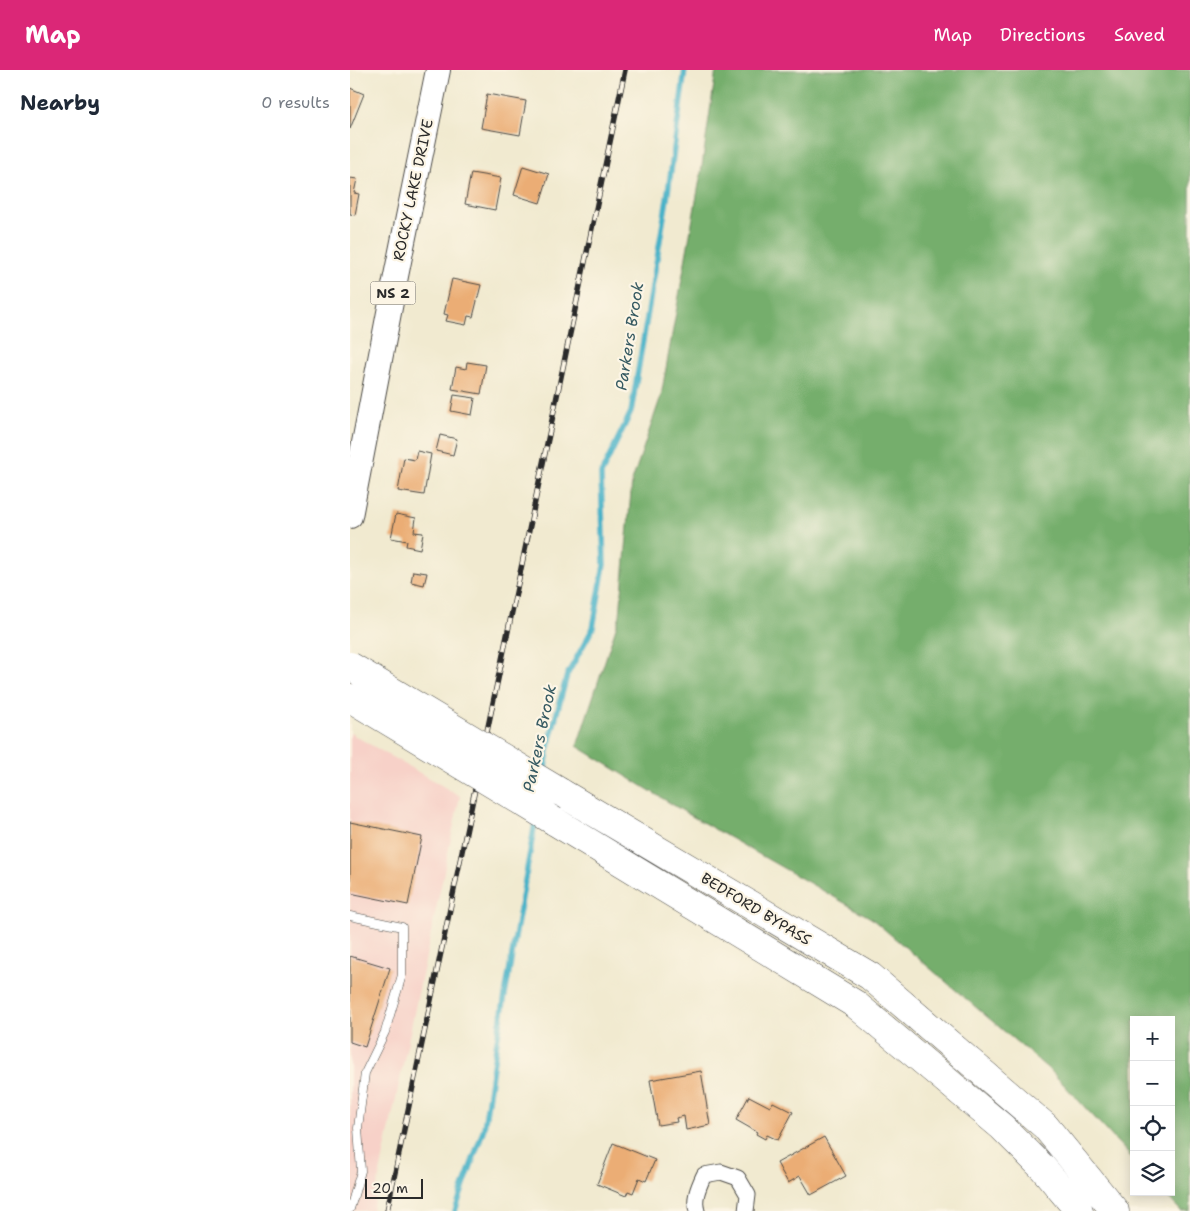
<!DOCTYPE html>
<meta charset="utf-8">
<style>
:root{--surface:#fff;--page:#f6f6f7;--text:#1f2937;--muted:#747a83;--line:#e0e1e3;--accent:#db2777}
body{margin:0;font-family:"Shantell Sans",sans-serif;background:var(--page);color:var(--text)}
.controls{position:absolute;right:15px;bottom:15px;display:grid;overflow:hidden;border-radius:0px;box-shadow:0 2px 12px #0003}
.controls button{width:45px;height:45px;display:grid;place-items:center;padding:0;border:0;border-bottom:1px solid var(--line);background:var(--surface);color:var(--text);font:25px sans-serif}
.scale{position:absolute;left:15px;bottom:12px;width:58px;box-sizing:border-box;padding-left:5px;border:2px solid #2b2b2b;border-top:0;font-size:14px;line-height:18px;white-space:nowrap;color:#2b2b2b;-webkit-text-stroke:4px #fcf5e5;paint-order:stroke}
.list{margin:0;padding:0;list-style:none}
h2{display:flex;justify-content:space-between;align-items:center;height:65px;margin:0;padding:0 20px;font-size:21px}
h2 small{font-size:16px;font-weight:400;color:var(--muted)}
.icon{flex:none;width:28px;height:28px;fill:none;stroke:currentColor;stroke-width:2;stroke-linecap:round;stroke-linejoin:round}
.map{position:relative;flex:none;width:840px;height:1141px;overflow:hidden}
header{display:flex;align-items:center;gap:30px;box-sizing:border-box;height:70px;padding:0 25px;background:var(--accent);color:#fff}
header strong{font-size:24px}
nav{display:flex;gap:28px;margin-inline-start:auto;font-size:18px}
main{display:flex}
aside{flex:1;background:var(--surface)}
.map>svg:first-child{display:block}
.built{fill:#f7d1c8}
.forest{fill:#75ae6c;stroke:#506c4c}
.lines{fill:none;stroke-linecap:round;stroke-linejoin:round}
.stream{stroke:#49b2c8;stroke-width:5.5}
.building{fill:#ebad74}
.lane-casing{stroke:#494844;stroke-width:9}
.street-casing{stroke:#494844;stroke-width:17}
.primary-casing{stroke:#494844;stroke-width:26}
.highway-casing{stroke:#494844;stroke-width:29}
.lane{stroke:#fff;stroke-width:8}
.street{stroke:#fff;stroke-width:15}
.primary{stroke:#fff;stroke-width:24}
.highway{stroke:#fff;stroke-width:28}
.rail-casing{stroke:#2b2b2b;stroke-width:5.5}
.rail{stroke:#fcf5e5;stroke-width:4;stroke-dasharray:11;stroke-linecap:butt}
.highway-bridge-casing{stroke:#494844;stroke-width:29;stroke-linecap:butt}
.highway-bridge{stroke:#fff;stroke-width:28}
.labels{text-anchor:middle;stroke-width:4.5;stroke-linejoin:round;paint-order:stroke}
.shield{fill:#fcf5e5;stroke:#6a6863;stroke-width:1}
.shield-label{font-size:14px;font-weight:bold;fill:#2b2b2b}
.street-label{font-size:15px;fill:#2b2b2b;stroke:#fcf5e5}
.water-label{font-size:16px;font-style:italic;fill:#365a62;stroke:#fcf5e5}
</style>
<header>
<strong>Map</strong>
<nav><a>Map</a><a>Directions</a><a>Saved</a></nav>
</header>
<main>
<aside>
<h2>Nearby<small>0 results</small></h2>
<ul class="list">
</ul>
</aside>
<div class="map">
<svg width="840" height="1141" viewBox="0 0 840 1141">
<rect width="100%" height="100%" fill="#fcf5e5"/>
<filter id="ink" filterUnits="userSpaceOnUse"><feTurbulence type="fractalNoise" baseFrequency=".02" numOctaves="2"/><feDisplacementMap in="SourceGraphic" scale="10" xChannelSelector="R" yChannelSelector="G"/><feConvolveMatrix kernelMatrix="1 2 1 2 8 2 1 2 1" color-interpolation-filters="sRGB"/></filter>
<filter id="wash" filterUnits="userSpaceOnUse"><feTurbulence type="fractalNoise" baseFrequency=".0096" numOctaves="4" result="noise"/><feDisplacementMap in="SourceGraphic" scale="20" xChannelSelector="R" yChannelSelector="G"/><feGaussianBlur stdDeviation="1.12" result="paint"/><feColorMatrix in="noise" values="0 0 0 0 0 0 0 0 0 0 0 0 0 0 0 0 0 1.4 0 .05"/><feComposite in="paint" operator="in"/></filter>
<g filter="url(#wash)">
<rect width="100%" height="100%" fill="#f1ead0"/>
<path class="built" d="M0,663L110,726L22,1141H0Z"/>
<path class="forest" d="M366,0H840V1141H831L813,1122H821V950H784V1090L702,1002L521,848L338,744L227,676L270,545L282,411L311,326L351,103Z"/>
<g class="lines">
<path class="stream" d="M194,704L200,669L217,605L243,558L254,495L251,404L281,342L317,129L335,0
M105,1141L134,1058L145,983L186,747"/>
</g>
<g id="blocks">
<path class="building" d="M0,18L14,24L0,59Z
M137,24L176,31L170,65L131,58Z
M173,96L199,104L190,133L164,125Z
M121,103L151,108L145,140L115,134Z
M0,108L7,109L4,123L9,124L5,145L0,144Z
M102,209L131,215L123,247L118,246L116,255L96,251L98,245L94,244Z
M117,292L136,295L131,324L102,319L106,297L116,299Z
M104,325L125,328L122,345L101,341Z
M90,365L107,369L103,385L86,381Z
M67,381L81,384L74,425L48,421L54,388L65,390Z
M46,444L66,448L64,462L73,463L70,479L56,476L57,471L41,468Z
M63,501L77,503L74,515L61,512Z
M0,752L72,767L58,835L0,823Z
M0,886L40,898L15,977L0,972Z
M351,1001L360,1055L336,1060L334,1046L326,1048L327,1052L308,1055L300,1010Z
M399,1026L420,1037L423,1032L443,1042L428,1070L417,1065L415,1069L406,1064L407,1062L386,1050Z
M474,1067L496,1106L461,1125L450,1106L438,1113L427,1093Z
M263,1073L305,1090L296,1111L289,1108L283,1123L278,1121L276,1126L247,1114Z"/>
</g>
</g>
<g filter="url(#ink)">
<use href="#blocks" fill-opacity="0" stroke="#494844" stroke-width="1"/>
<g class="lines">
<defs>
<path id="lane" d="M0,846L52,857V905L35,962L15,1003L8,1058L11,1101L0,1139"/>
<path id="street" d="M347,1141C343,1128 349,1116 354,1105L371,1102L388,1108L398,1125L396,1141"/>
<path id="primary" d="M0,446L46,206L88,0"/>
<path id="highway" d="M210,722L520,906L695,1056L765,1141
M204,751L505,934L652,1057L693,1098L729,1141"/>
</defs>
<use href="#lane" class="lane-casing"/>
<use href="#street" class="street-casing"/>
<use href="#primary" class="primary-casing"/>
<use href="#highway" class="highway-casing"/>
<use href="#lane" class="lane"/>
<use href="#street" class="street"/>
<use href="#primary" class="primary"/>
<use href="#highway" class="highway"/>
<defs>
<path id="rail" d="M37,1141L275,0"/>
</defs>
<use href="#rail" class="rail-casing"/>
<use href="#rail" class="rail"/>
<defs>
<path id="highway-bridge" d="M0,596L210,722
M0,628L204,751"/>
</defs>
<use href="#highway-bridge" class="highway-bridge-casing"/>
<use href="#highway-bridge" class="highway-bridge"/>
</g>
</g>
<g class="labels">
<rect class="shield" x="20.5" y="211.5" width="45" height="23" rx="4"/>
<g class="shield-label">
<text x="43" y="228">NS 2</text>
</g>
<g class="street-label">
<text transform="translate(63 120) rotate(-78)" y="5">ROCKY LAKE DRIVE</text>
<text transform="translate(406 839) rotate(31)" y="5">BEDFORD BYPASS</text>
</g>
<g class="water-label">
<text transform="translate(279 266) rotate(-81)" y="6">Parkers Brook</text>
<text transform="translate(189 668) rotate(-78)" y="6">Parkers Brook</text>
</g>
</g>
</svg>
<div class="controls">
<button>+</button>
<button>−</button>
<button><svg class="icon" aria-label="locate" viewBox="0 0 24 24"><circle cx="12" cy="12" r="6"/><path d="M12 2v4M12 18v4M2 12h4M18 12h4"/></svg></button>
<button><svg class="icon" aria-label="layers" viewBox="0 0 24 24"><path d="M12 4l9 5-9 5-9-5zM3 14l9 5 9-5"/></svg></button>
</div>
<div class="scale">20 m</div>
</div>
</main>
